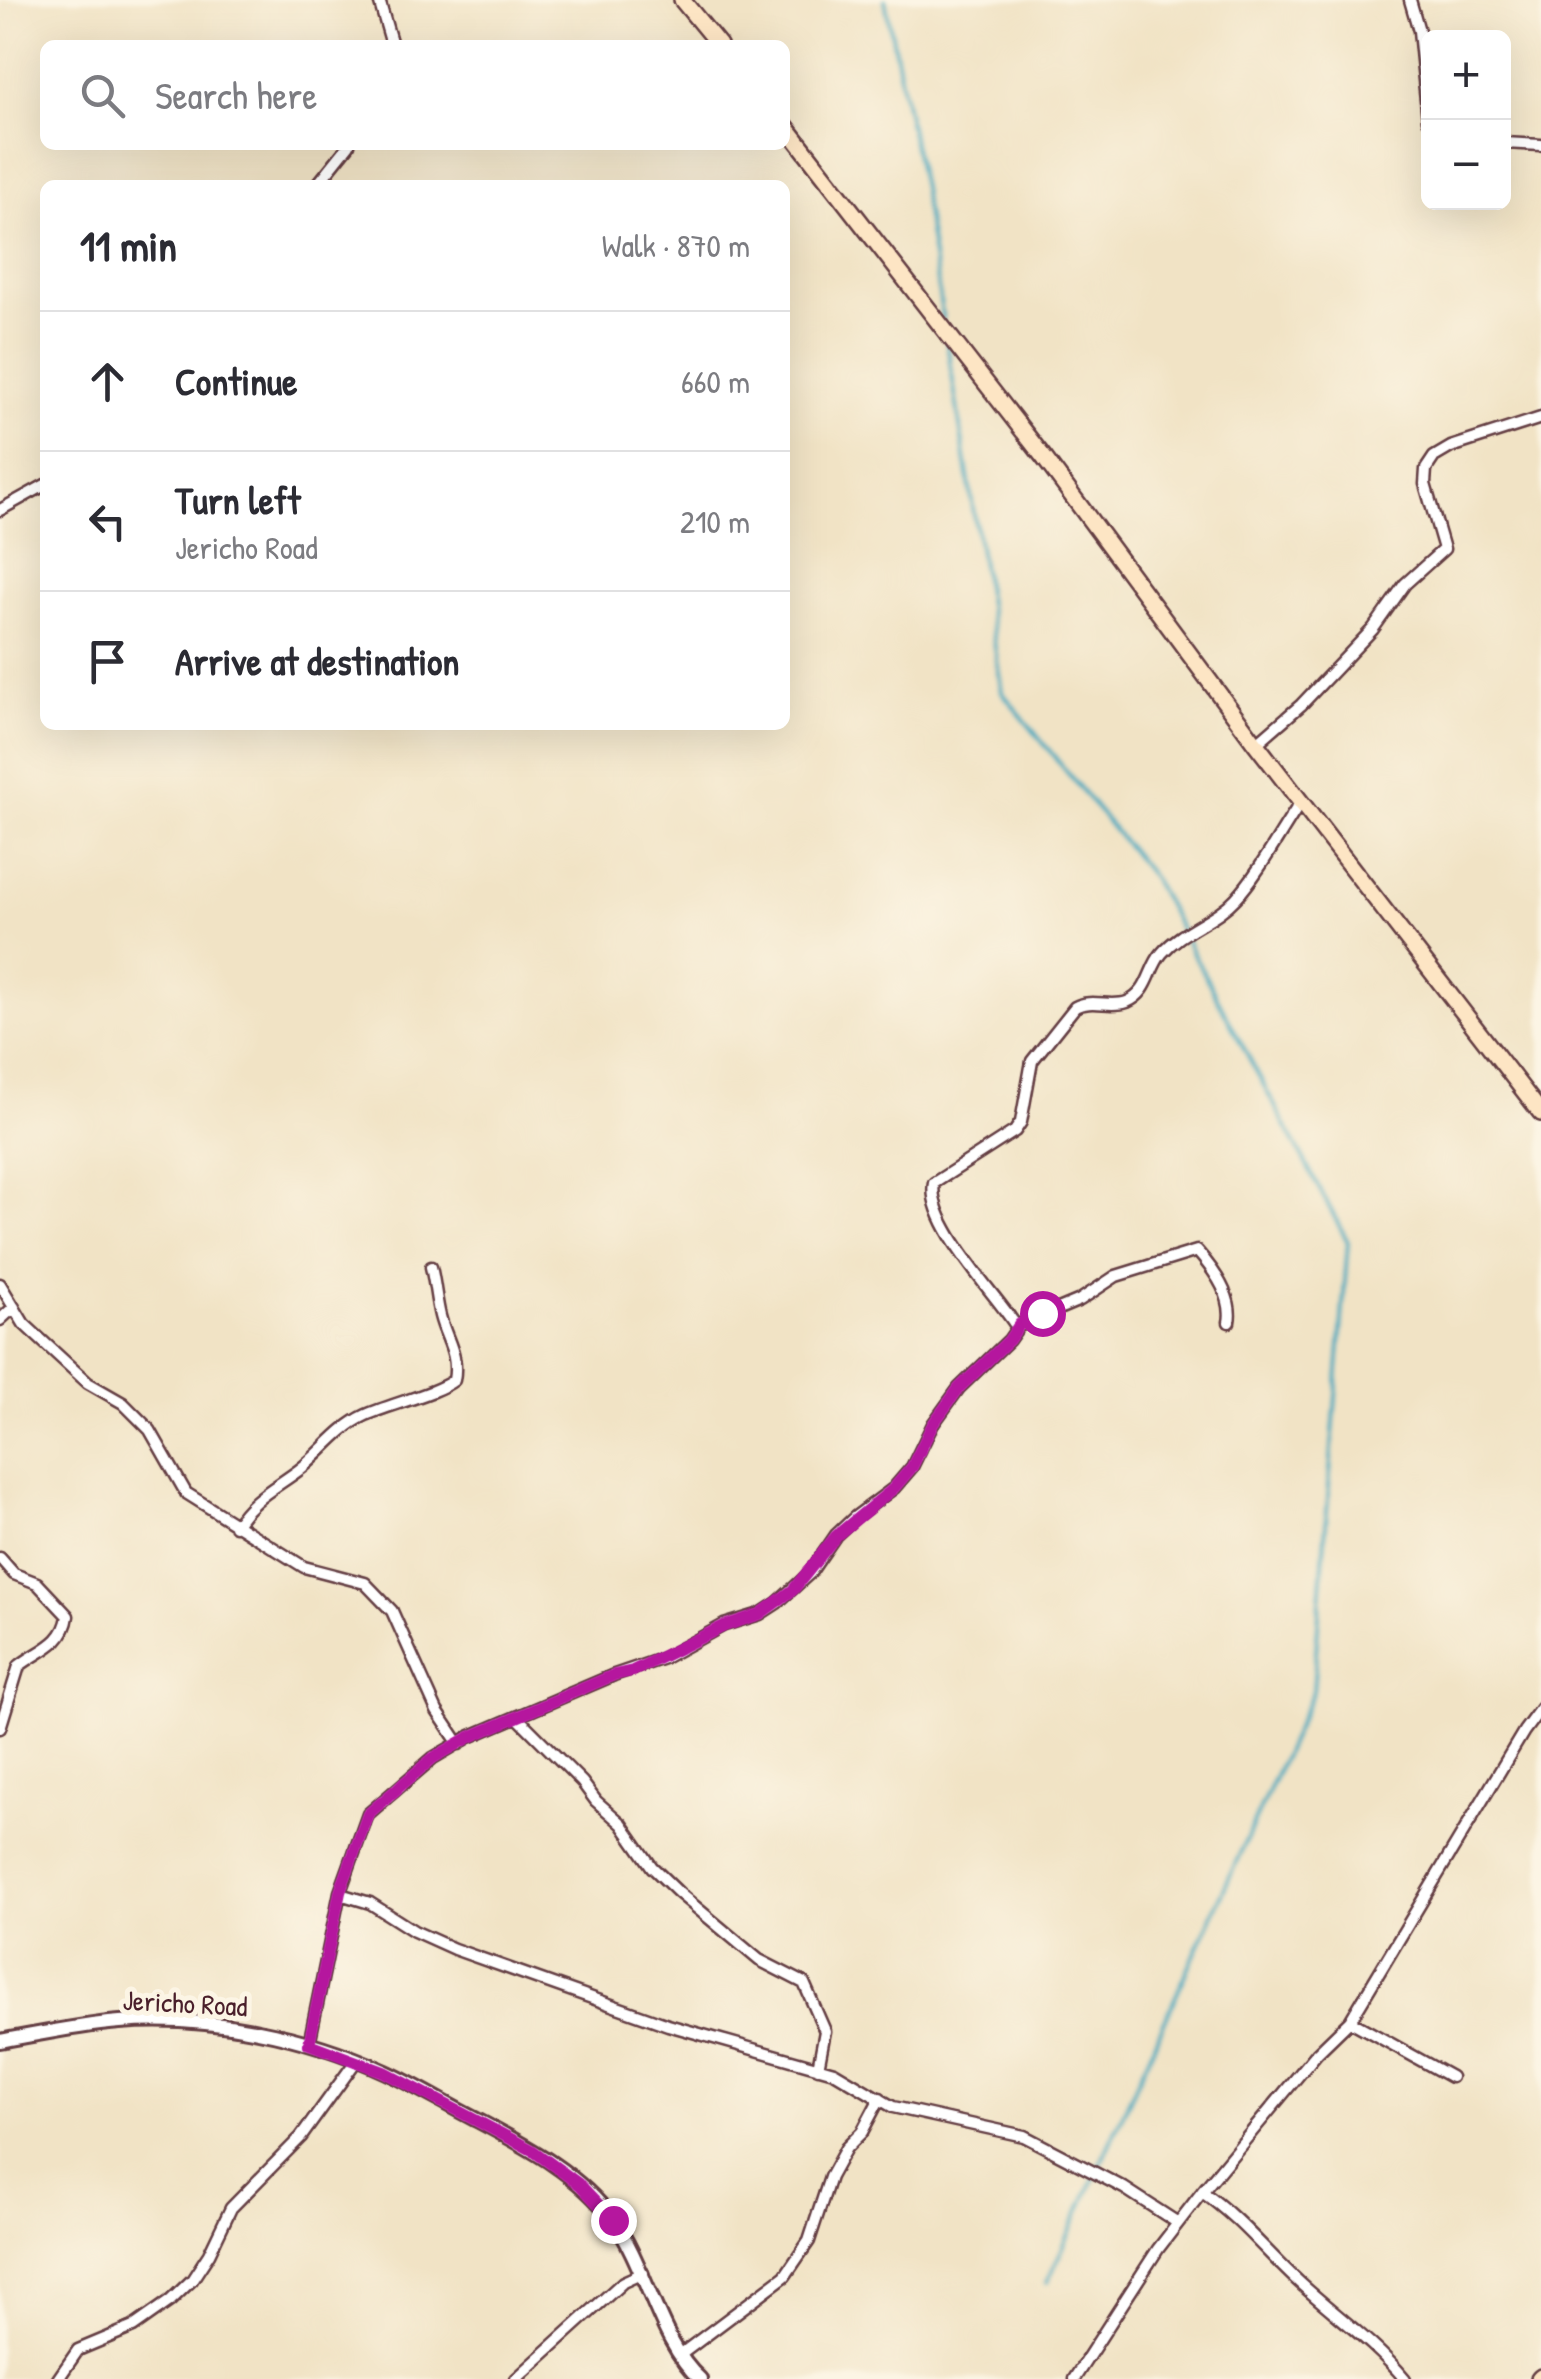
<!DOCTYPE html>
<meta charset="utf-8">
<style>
:root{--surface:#fff;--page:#f7f7f7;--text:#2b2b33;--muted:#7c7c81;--line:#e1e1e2}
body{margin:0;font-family:"Patrick Hand",sans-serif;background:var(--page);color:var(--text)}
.controls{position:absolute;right:30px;top:30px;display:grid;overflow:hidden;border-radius:15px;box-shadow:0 10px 40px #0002}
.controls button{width:90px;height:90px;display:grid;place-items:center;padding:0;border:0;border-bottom:2px solid var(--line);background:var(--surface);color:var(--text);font:50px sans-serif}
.stop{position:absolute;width:30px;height:30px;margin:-22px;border:8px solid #b5179e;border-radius:50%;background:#fff}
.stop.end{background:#b5179e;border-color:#fff;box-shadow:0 2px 10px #0008}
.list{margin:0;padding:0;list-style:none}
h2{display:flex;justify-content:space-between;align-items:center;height:130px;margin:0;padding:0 40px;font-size:42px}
h2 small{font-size:32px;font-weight:400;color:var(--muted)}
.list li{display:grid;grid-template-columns:65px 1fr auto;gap:30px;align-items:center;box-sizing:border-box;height:140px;padding:0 40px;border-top:2px solid var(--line)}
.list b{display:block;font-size:38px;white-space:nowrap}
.list p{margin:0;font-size:32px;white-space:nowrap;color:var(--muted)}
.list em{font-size:32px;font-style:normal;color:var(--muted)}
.icon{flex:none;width:55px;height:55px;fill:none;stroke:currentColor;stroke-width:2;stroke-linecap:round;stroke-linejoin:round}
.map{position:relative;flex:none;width:1541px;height:2379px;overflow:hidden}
.search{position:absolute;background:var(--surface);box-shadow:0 10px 40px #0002;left:40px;top:40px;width:750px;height:110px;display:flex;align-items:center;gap:25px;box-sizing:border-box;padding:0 35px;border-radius:15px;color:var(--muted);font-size:38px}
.panel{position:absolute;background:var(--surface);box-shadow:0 10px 40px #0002;left:40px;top:180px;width:750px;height:550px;border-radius:15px}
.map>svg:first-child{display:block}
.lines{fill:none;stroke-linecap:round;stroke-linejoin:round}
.stream{stroke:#3ea8bf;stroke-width:4}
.minor-casing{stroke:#633c42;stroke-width:15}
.tertiary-casing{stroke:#633c42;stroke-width:18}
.secondary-casing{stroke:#633c42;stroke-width:20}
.minor{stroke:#fff;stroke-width:10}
.tertiary{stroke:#fff;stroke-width:12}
.secondary{stroke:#fde5c4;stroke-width:15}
.route{stroke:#b5179e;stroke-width:12}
.labels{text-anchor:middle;stroke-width:10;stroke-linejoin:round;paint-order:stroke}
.street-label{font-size:28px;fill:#4a1f2b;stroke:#fcf5e5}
</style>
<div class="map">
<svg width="1541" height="2379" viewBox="0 0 1541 2379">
<rect width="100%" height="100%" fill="#fcf5e5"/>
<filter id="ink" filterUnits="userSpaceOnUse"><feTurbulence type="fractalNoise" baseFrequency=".01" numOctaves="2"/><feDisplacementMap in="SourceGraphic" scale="20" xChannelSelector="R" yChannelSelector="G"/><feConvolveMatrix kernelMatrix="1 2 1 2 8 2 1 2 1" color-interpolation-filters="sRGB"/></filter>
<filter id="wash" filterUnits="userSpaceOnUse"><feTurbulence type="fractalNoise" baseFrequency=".0048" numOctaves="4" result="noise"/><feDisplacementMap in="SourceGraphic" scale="40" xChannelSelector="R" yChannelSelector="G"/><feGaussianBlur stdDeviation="2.25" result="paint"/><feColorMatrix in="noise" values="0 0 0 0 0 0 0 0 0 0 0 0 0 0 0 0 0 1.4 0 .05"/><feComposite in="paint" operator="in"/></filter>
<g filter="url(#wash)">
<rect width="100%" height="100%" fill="#f1e3c5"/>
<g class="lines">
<path class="stream" d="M885,0L922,188L943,319
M947,343L1002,692L1152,877L1348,1242L1313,1691L1047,2283"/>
</g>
</g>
<g filter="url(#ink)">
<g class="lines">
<defs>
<path id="minor" d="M379,0L392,45
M1410,0L1419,31L1428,120
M1504,143L1541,145
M317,185L349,145
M0,510L45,485
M1256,744L1301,705L1373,629L1405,584L1444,549L1425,484L1426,469L1434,457L1451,447L1541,418
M0,1284L24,1324L88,1383L123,1403L150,1430L186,1493L304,1567L365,1583L392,1611L437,1711L459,1744
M0,1320L14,1307
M1229,1322C1234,1297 1213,1269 1197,1251L1116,1276L1080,1300L1049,1313L1036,1315L1022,1325L1014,1323C993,1291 926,1222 934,1183L1015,1131L1021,1122L1032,1061L1075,1007C1091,998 1111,1008 1127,1002C1150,992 1148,969 1162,953C1183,929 1215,921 1236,898C1260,872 1281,831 1301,802
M235,1526C251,1499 275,1488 299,1470C323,1452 338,1428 366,1415C388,1405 438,1393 454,1380C459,1354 446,1340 440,1316C436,1300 435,1283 431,1267
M0,1558L14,1574L37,1583L68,1616C64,1645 39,1650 19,1666L0,1728
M517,1717L582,1782L596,1801L622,1824L652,1867L679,1893L759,1960L804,1983L825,2031L818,2068
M340,1894L370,1903L414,1931L454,1949L668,2025L834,2072L893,2107L1024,2136L1124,2188L1178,2223
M1350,2021L1451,2077
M309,2044L340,1892L368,1814L433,1758L469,1737L614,1675L664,1658L724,1625L760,1614L777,1603L810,1573L836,1535L855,1517L894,1488L912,1467L933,1424L959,1388L1009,1340L1020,1324
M1202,2192C1239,2217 1267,2253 1300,2283C1335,2315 1374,2342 1405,2379
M680,2355L785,2276L809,2241L830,2177L846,2148L862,2132L880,2098
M58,2379L78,2350L133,2327L170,2301L192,2280L209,2254L231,2208L301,2137L356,2061
M516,2379L623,2282L643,2273
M1074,2379L1158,2249L1202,2192L1317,2053L1350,2021L1524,1731L1541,1708"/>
<path id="tertiary" d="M0,2041C39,2034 80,2025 120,2022C209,2015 305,2035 386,2072C416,2086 444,2103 473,2118C524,2145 579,2173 613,2220C646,2265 660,2344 700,2379"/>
<path id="secondary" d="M682,0L719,45
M785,125L1045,459L1256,744L1541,1113
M1539,2379L1541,2377"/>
</defs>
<use href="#minor" class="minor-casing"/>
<use href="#tertiary" class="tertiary-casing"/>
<use href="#secondary" class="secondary-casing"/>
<use href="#minor" class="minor"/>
<use href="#tertiary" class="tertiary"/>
<use href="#secondary" class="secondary"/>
</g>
</g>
<g class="lines" filter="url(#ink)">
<path class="route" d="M613,2220L580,2185L532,2150L384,2072L309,2044L340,1892L368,1814L433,1758L470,1737L614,1675L633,1671L724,1626L760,1614L793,1590L836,1536L894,1488L912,1467L933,1424L959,1388L1009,1340L1020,1324L1042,1313"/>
</g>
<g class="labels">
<g class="street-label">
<text transform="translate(185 2003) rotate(3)" y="10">Jericho Road</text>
</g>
</g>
</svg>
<div class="controls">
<button>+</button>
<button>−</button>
</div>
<div class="stop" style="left:1042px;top:1313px"></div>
<div class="stop end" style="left:613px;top:2220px"></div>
<div class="search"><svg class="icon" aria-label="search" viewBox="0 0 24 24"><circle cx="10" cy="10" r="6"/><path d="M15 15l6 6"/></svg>Search here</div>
<section class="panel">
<h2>11 min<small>Walk · 870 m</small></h2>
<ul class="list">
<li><svg class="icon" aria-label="ahead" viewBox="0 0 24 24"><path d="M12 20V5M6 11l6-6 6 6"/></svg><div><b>Continue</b></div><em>660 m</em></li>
<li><svg class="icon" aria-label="left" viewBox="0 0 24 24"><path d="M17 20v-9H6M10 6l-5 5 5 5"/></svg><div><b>Turn left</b><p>Jericho Road</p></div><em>210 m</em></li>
<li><svg class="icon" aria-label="arrive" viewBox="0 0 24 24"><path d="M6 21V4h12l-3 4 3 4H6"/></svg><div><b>Arrive at destination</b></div></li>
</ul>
</section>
</div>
